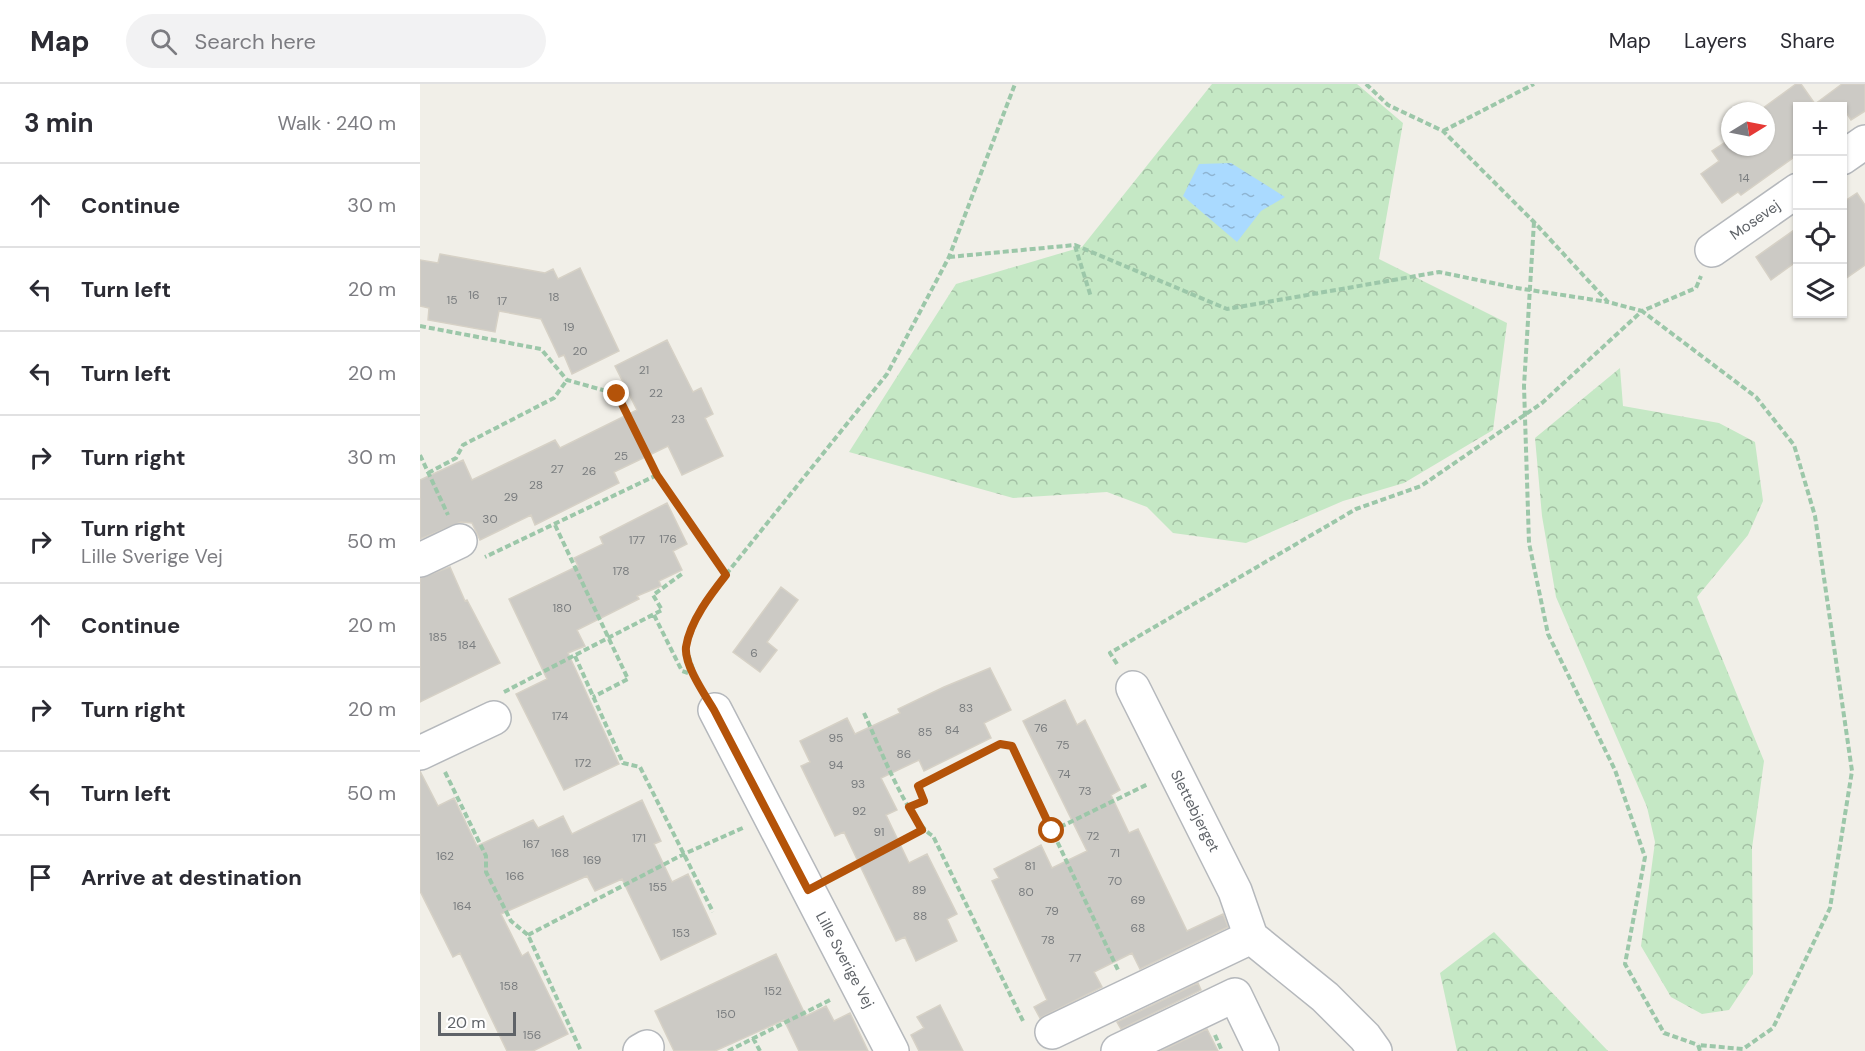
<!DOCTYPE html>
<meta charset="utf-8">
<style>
:root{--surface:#fff;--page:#f2f2f3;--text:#2b2b33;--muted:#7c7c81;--line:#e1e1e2}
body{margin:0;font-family:"DM Sans",sans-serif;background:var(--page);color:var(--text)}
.controls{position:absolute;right:18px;top:18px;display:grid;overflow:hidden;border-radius:0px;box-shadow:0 2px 4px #0004}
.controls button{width:54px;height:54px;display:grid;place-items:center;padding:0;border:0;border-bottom:2px solid var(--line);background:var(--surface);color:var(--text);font:30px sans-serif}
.compass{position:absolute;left:1301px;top:18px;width:54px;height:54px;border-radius:50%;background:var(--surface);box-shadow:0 2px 4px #0004;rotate:80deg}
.scale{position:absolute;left:18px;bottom:15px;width:78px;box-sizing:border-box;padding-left:6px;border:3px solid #5f6368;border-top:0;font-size:16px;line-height:21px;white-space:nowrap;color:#5f6368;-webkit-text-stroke:4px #fff;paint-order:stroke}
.stop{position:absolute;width:18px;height:18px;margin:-14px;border:4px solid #b45309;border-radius:50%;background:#fff}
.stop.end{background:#b45309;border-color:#fff;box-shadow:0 2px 6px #0008}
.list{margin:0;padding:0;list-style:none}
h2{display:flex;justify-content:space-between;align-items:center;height:78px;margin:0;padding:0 24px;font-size:26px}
h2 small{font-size:20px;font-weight:400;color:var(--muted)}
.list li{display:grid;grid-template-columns:39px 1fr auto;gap:18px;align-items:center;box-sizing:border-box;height:84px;padding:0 24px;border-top:2px solid var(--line)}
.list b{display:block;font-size:22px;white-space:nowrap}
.list p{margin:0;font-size:20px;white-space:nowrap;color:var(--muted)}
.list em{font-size:20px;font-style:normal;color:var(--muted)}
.icon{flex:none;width:33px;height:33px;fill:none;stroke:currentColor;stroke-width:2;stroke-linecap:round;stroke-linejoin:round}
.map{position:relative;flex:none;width:1445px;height:967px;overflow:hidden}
header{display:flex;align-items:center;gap:36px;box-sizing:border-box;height:84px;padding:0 30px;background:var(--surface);border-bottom:2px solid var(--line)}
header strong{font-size:28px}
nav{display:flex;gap:33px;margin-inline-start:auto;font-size:21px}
.search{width:420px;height:54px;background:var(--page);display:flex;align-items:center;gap:15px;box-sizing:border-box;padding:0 21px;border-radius:33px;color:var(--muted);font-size:22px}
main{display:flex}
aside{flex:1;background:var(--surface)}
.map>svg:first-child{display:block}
.forest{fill:url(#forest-crowns)}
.water{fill:url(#water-ripples)}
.building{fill:#cccac5;stroke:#d6d1c6;stroke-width:1.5}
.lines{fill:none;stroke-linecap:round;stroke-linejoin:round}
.minor-casing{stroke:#b5b8bc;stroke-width:36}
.path{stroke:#9cc7a9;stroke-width:4;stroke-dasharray:6 3;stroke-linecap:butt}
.minor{stroke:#fff;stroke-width:33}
.route{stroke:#b45309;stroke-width:8}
.labels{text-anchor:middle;stroke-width:6;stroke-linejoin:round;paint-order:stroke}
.number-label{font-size:12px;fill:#7a7d7f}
.street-label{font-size:15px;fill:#5f6368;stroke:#fff}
</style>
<header>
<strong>Map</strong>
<div class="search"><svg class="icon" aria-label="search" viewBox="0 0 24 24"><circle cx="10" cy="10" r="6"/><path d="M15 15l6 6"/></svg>Search here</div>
<nav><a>Map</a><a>Layers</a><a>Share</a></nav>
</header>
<main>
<aside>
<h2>3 min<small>Walk · 240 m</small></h2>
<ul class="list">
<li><svg class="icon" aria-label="ahead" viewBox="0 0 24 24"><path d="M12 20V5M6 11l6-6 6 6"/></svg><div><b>Continue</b></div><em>30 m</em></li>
<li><svg class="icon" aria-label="left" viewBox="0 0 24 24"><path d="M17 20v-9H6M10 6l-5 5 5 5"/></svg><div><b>Turn left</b></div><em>20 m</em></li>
<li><svg class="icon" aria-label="left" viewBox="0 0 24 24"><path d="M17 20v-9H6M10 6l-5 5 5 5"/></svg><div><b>Turn left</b></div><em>20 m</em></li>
<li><svg class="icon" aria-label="right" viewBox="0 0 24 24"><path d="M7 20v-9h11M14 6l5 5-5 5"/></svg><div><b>Turn right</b></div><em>30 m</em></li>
<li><svg class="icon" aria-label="right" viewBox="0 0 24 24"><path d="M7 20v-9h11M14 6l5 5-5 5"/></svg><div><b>Turn right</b><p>Lille Sverige Vej</p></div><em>50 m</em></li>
<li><svg class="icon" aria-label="ahead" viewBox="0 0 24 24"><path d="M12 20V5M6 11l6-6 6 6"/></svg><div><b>Continue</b></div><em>20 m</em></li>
<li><svg class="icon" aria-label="right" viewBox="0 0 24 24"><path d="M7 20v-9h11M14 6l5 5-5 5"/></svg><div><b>Turn right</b></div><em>20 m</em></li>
<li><svg class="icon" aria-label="left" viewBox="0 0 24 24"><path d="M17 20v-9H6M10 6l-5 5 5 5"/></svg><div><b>Turn left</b></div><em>50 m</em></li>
<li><svg class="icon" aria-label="arrive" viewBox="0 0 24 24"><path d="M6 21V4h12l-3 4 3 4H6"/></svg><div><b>Arrive at destination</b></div></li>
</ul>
</aside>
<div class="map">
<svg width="1445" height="967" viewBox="0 0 1445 967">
<defs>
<pattern id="forest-crowns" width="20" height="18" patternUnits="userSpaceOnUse" patternTransform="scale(1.5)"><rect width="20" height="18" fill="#c5e8c5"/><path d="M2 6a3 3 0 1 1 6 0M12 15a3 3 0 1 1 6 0" fill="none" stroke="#a3c0a4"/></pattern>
<pattern id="water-ripples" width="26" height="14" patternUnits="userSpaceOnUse" patternTransform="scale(1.5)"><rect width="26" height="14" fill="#aadaff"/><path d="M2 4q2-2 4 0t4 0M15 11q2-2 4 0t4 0" fill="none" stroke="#8eb4d2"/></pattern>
</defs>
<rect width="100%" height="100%" fill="#f1efe8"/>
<path class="forest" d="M792,0H937L983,39L959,175L1087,239L1073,346L984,399L923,417L826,459L753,449L727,423L687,408L593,414L429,368L536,200L662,163Z
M1200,284L1203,322L1299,339L1335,358L1343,417L1328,451L1277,513L1344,677L1332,764L1333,890L1309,926L1282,930L1251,913L1221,862L1235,758L1227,723L1136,513L1122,432L1115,354Z
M1074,848L1188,967H1037L1020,889Z"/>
<path class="water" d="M811,79L865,113L841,127L817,158L763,112L779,80Z"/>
<path class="building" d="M1376,0H1381L1395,20L1422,0H1445V27L1431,36L1422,22H1377V71L1321,111L1318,108L1302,119L1281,90L1299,77L1292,67L1310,55L1307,50L1310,48V63H1346V27H1339Z
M1437,109L1445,121V181L1422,197V119Z
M1377,144V177L1351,196L1336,173Z
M20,170L125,189L133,185L138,195L160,184L199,267L152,290L144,271L139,273L121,235L79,227L75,248L8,236L9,224L0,222V176L18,179Z
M247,256L273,308L281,304L293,330L285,334L303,372L262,391L248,362L194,388L199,399L115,441L111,431L60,456L52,439L41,438L0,455V396L43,376L52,396L135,356L140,364L217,326L195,282Z
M247,419L267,460L253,467L262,486L239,497L241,502L217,512L219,515L157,546L165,562L148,569L199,680L144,706L96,610L127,595L89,515L158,482L154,474L183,460L180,453Z
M30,483L45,517L47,516L80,579L0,618V494Z
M361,503L378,516L347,558L357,566L340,588L313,568Z
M570,584L591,626L564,639L571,654L504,687L499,676L461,694L477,726L466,731L489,779L507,770L537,830L527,835L537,857L496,877L485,853L476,857L424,748L415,752L381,682L390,678L380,657L427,634L435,650L480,629L478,625L524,603Z
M645,616L657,641L665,636L700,706L691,711L709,749L718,745L767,847L803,830L808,843L720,885L712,869L674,888L682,903L620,934L614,923L627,916L572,797L579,794L574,785L621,761L632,784L667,767L603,637Z
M0,687L18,722L34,714L57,762L113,736L118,744L143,732L152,750L222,716L241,757L234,760L252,798L268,790L296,850L241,876L202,795L175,807L167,792L81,830L102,872L108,868L148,950L113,967H87L40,869L33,873L0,807Z
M356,870L386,932L406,922L414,937L430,929L448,967H379L364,936L295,967H254L235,927Z
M778,899L781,906L701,945L697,938Z
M520,921L543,967H499L491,951L504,944L497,933Z
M787,945L798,967H741Z"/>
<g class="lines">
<defs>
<path id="minor" d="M1422,74L1445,58
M1292,166L1378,106
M0,476L40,457
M713,604L815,807L831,853L905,913L945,953L955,967
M295,626L472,967
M0,669L74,634
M632,948L831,853
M220,967L227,963
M698,967L815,911L842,967"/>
</defs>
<use href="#minor" class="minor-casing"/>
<path class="path" d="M946,0L968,21L1023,47L1114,138L1188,218L1222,227L1276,204L1281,192
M1023,47L1114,0
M1114,138L1104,302L1109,459L1128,550L1195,686L1225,773L1205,880L1244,949L1278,961
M655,162L671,213
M529,173L655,161L807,225L1019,188L1097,204L1188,218
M0,242L121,265L147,296L197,310L237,391L65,473
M0,371L28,431
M8,389L36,374L43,361L134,314L147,296
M237,391L306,491
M135,441L208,595L173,613
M234,531L262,587L274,591
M155,572L203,679L220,683L293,828
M697,580L690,569L936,425L1001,402L1122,319L1222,227L1336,313L1374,361L1395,432L1432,687L1410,824L1353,944L1323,965L1278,961L1280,967
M279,603L266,564L283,519L467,290L529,173L595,0
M84,608L242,526L233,511L262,490
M444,629C458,659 488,738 513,752L604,939
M25,688L66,772V788L91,837L108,851L161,967
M489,723L504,717L498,702L581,660L592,662L698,886
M632,747L728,700
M412,794L502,746
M108,851L264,770L325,743
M795,951L802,967
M333,954L340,967
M308,967L412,915"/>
<use href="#minor" class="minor"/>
</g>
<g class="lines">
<path class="route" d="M197,310L237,391L306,491C291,510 270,537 266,563C264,581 285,611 294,626L388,806L502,746L489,723L504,717L498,702L580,660L592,662L632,747"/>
</g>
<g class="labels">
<g class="number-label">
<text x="1324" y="98">14</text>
<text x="54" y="215">16</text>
<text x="134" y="217">18</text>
<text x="32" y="220">15</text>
<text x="82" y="221">17</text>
<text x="149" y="247">19</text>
<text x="160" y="271">20</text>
<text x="224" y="290">21</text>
<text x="236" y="313">22</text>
<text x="258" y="339">23</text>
<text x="201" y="376">25</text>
<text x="137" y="389">27</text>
<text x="169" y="391">26</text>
<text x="116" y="405">28</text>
<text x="91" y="417">29</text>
<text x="70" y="439">30</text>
<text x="248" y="459">176</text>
<text x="217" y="460">177</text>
<text x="201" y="491">178</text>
<text x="142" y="528">180</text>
<text x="18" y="557">185</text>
<text x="47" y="565">184</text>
<text x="334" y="573">6</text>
<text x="546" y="628">83</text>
<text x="140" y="636">174</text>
<text x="621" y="648">76</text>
<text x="532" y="650">84</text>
<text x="505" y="652">85</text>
<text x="416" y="658">95</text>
<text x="643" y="665">75</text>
<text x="484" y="674">86</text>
<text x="163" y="683">172</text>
<text x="416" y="685">94</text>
<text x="644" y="694">74</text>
<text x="438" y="704">93</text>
<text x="665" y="711">73</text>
<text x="439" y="731">92</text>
<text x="459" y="752">91</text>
<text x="673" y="756">72</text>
<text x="219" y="758">171</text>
<text x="111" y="764">167</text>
<text x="140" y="773">168</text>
<text x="695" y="773">71</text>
<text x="25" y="776">162</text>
<text x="172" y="780">169</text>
<text x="610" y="786">81</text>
<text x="95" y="796">166</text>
<text x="695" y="801">70</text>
<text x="238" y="807">155</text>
<text x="499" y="810">89</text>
<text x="606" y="812">80</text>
<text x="718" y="820">69</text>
<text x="42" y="826">164</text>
<text x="632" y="831">79</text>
<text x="500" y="836">88</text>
<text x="718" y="848">68</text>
<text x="261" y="853">153</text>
<text x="628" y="860">78</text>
<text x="655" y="878">77</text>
<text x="89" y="906">158</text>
<text x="353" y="911">152</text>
<text x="306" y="934">150</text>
<text x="112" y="955">156</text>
</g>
<g class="street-label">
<text transform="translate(1335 136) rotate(-35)" y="5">Mosevej</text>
<text transform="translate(775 727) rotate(63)" y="5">Slettebjerget</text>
<text transform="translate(425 876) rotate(62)" y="5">Lille Sverige Vej</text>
</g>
</g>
</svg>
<div class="controls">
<button>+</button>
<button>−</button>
<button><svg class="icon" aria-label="locate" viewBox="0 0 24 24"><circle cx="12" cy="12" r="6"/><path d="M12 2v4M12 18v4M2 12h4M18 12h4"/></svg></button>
<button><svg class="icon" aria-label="layers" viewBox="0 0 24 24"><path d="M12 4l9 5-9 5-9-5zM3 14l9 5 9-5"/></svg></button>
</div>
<svg class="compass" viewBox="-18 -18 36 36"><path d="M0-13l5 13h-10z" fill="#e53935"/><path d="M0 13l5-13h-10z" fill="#7c7c81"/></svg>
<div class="scale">20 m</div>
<div class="stop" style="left:632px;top:747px"></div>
<div class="stop end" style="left:197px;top:310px"></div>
</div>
</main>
